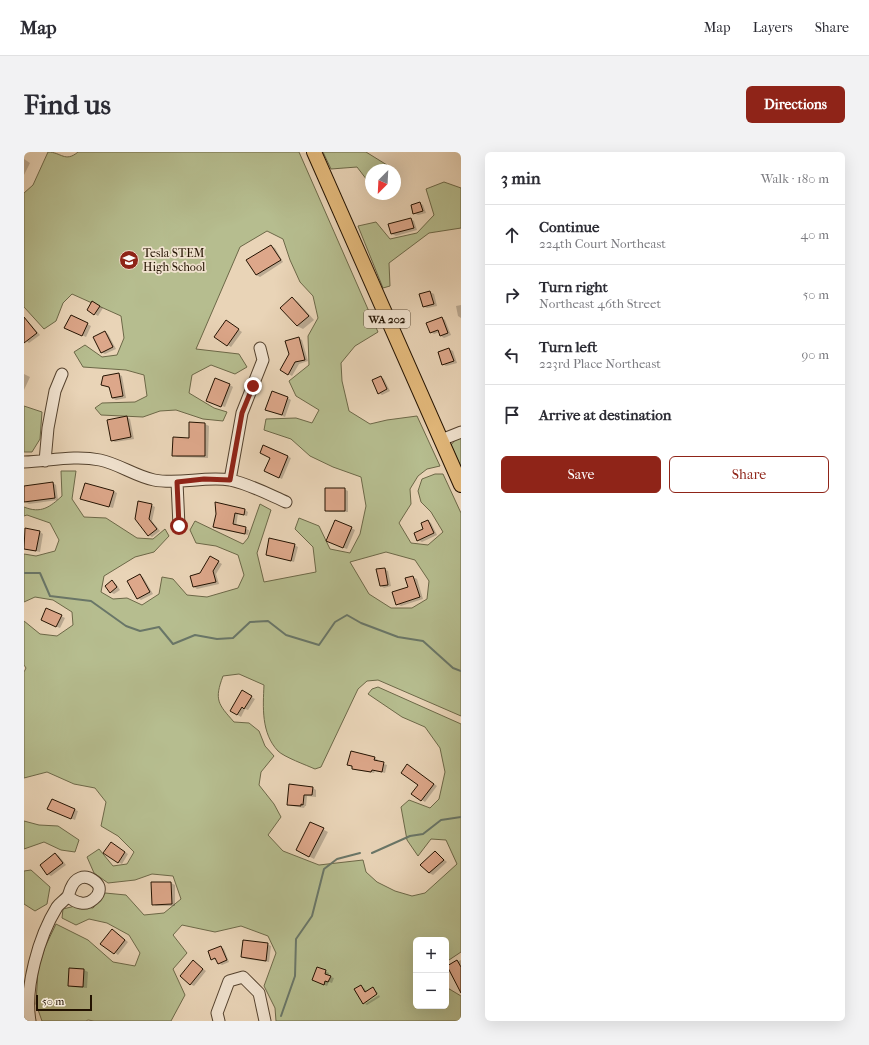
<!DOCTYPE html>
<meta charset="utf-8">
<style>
:root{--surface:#fff;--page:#f2f2f3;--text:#2b2b33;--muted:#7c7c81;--line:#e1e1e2;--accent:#8f2418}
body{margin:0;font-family:"IM FELL French Canon",serif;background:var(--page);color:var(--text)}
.controls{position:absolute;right:12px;bottom:12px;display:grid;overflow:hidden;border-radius:6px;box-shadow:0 4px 16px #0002}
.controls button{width:36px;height:36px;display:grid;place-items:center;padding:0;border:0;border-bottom:1px solid var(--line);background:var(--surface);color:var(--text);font:20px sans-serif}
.compass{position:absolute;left:341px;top:12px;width:36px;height:36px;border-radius:50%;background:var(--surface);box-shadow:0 4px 16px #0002;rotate:204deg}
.scale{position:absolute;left:12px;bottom:10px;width:56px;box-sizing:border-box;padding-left:4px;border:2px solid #231201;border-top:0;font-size:11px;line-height:14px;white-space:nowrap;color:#231201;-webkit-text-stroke:3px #f1e3d0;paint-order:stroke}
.stop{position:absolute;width:12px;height:12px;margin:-9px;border:3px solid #8f2418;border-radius:50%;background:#fff}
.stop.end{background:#8f2418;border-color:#fff;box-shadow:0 1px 4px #0008}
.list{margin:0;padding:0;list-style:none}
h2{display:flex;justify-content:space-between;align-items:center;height:52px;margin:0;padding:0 16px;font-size:17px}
h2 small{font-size:13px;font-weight:400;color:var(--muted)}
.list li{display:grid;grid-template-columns:26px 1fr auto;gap:12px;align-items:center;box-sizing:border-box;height:60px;padding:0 16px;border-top:1px solid var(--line)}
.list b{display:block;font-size:15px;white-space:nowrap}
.list p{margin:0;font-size:13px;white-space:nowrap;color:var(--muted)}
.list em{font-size:13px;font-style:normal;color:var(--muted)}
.actions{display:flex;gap:8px;padding:12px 16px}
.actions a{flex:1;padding:9px 0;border:1px solid var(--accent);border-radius:6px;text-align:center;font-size:14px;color:var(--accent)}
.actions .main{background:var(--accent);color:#fff}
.icon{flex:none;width:22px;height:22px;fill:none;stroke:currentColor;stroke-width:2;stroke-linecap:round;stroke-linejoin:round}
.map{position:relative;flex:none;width:437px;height:869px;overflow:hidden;border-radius:6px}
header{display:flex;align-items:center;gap:24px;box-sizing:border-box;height:56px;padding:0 20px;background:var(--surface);border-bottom:1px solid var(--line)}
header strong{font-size:19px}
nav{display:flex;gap:22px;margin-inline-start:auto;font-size:14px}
.intro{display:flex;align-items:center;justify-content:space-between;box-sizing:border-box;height:96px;padding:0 24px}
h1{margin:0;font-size:28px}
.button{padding:10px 18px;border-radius:6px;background:var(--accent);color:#fff;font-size:14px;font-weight:700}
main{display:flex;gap:24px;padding:0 24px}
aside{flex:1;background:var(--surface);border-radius:6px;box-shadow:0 4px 16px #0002}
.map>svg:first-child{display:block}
.green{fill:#b6bd8f;stroke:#6c6848;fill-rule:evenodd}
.shadow{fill:#0003}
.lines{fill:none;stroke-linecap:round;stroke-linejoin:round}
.stream{stroke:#697668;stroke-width:2}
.building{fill:#dda78a;stroke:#231201}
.minor-casing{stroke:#54422e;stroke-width:13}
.major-casing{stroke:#231201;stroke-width:16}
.minor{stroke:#f1e3d0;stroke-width:11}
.major{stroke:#e4ba7c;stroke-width:14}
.route{stroke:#8f2418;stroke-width:5}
.labels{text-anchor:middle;stroke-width:3.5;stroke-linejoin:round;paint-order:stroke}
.shield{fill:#f1e3d0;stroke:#61513f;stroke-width:1}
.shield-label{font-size:11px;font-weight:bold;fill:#231201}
.poi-label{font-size:12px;fill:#231201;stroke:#f1e3d0;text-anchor:start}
</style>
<header>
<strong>Map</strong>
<nav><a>Map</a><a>Layers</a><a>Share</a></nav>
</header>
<div class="intro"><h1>Find us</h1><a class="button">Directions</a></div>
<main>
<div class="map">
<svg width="437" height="869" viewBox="0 0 437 869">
<rect width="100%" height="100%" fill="#e9d4b7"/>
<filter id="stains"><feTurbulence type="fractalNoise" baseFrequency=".005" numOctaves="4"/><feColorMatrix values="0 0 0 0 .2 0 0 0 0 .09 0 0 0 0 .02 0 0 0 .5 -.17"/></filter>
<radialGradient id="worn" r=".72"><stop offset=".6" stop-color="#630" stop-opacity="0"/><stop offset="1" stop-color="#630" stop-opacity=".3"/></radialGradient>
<path class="green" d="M24,0C37,0 41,11 54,0H275L354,180L331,194L317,211L318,229L325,259L346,272L363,268L393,264L416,314L403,317L394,324L386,337L387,352L375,371L387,391L404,393L419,380L407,360L397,350L394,339L398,327L411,322H419L437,361V564L354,528L343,529L334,537L297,615L291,617C282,613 260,605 254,599C237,581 239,555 240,533L215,522L199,524C190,548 194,552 210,570L225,571L235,579L241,594L250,604L237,620L235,633L250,652L257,665L244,683L259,699L295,713L339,708L342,720L353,730L371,739L388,744L401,741L433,712L422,688L407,687L394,704L383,688L377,655L385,648L406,656L415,647L421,620L416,596L401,575L378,565L344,542L348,537L354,535L437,572V800L422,810V788H392V854H422V835L437,844V869H252L251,856L240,834L252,801L244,784L217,774L191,780L158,773L149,783L163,801L149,817L161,843L147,869H70L64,868L62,869H18L12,852L14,817L21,795L32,772L64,788L89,810L111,814L116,801L105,783L83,771L65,767L52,773L38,766L39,757L51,754L69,756L81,741L102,743L120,763L140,761L157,747L149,724L128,722L111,728L84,731L70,721L63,705L75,697L89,714L103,712L110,700L94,684L77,674L82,650L71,636L50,632L23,620L0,626V520L2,516L0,513V469L16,482L33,484L49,473L48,460L29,448L11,445L0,450V402L12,404L31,399L35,388L26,371L3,363L0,364V355C17,362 26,355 38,344L37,319H52L48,347L60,365L82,366L113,386L129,387L141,377L145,384L130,400L111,405L80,424L77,440L89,447L103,446L118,453L135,442L138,425L149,427L163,443L183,445L214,436L220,423L214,403L192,394L172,391L166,378L171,369L219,392L224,386L236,352L247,358L233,401L240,430L292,420L289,395L271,377L275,366L295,374L306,397L326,401L336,382L342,354L337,325L309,315L286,304L267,287L240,278L242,267L272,266L288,271L295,258L272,244L265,229L285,213L284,184L294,166L289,144L276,130L266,108L259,87L243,79L216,95L172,197L215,202L223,215L211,222L187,213L168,223L165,241L190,256L203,260L199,269L179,267L152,258L136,259L119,265L77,263L71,256L78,251L111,250L123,244L120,223L102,218L59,215L50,200L61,193L78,205L93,203L100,186L97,164L48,142L39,151L32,169L20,177L0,155V41L9,33ZM362,400L391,408L405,429L403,447L388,456H367L345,442L326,410Z
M299,0H342L363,13L365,18H347V29L343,28L333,15L307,17Z
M420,30L437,36V76L405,81L365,111L366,134L359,136L334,74L352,70L366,87L393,81L410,63L402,37Z
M0,254L18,260L16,287L8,300H0Z
M437,285V315L427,293L432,287Z
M0,669L15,673L34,674L55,688L51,700L37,698L20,690L0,697Z
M7,718L26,735L23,752L11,759L0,752V719Z"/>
<path class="shadow" d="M0,7L6,11L0,23Z
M396,51L399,53L402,61L394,63L390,61Z
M387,67L390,69L393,78L372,84L368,82Z
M247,94L251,96L259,110L236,125L232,123Z
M406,140L410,142L413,154L403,156L399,154Z
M268,146L274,150L290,168L279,177L273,174Z
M68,150L79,156L74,164L64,158Z
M437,153V166L434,164L432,154Z
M47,164L67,174L62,185L45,177Z
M0,165L16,183L5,191L0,187Z
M418,166L421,168L427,183L420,186L417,184L415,180L410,182L407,180Z
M205,171L218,180L207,195L191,185Z
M81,180L84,182L92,197L81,202L77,200Z
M275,186L278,188L284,209L275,212L268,224L257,218Z
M425,197L429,199L433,211L422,214L419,212Z
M0,222L6,225L0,238Z
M94,222L98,224L102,246L92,248L88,246L86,236L78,232Z
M357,225L360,227L366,239L358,243L355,241Z
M206,233L209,235L201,255L185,249Z
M264,246L267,248L261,265L246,259Z
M103,265L106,267L110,287L91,290L87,288Z
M166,272H181L185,274L184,306L153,305L149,303L166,287Z
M240,294L267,306L258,327L244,321L247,306Z
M29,331L32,333L34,348L5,352L1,350L0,335Z
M320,337L324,339V360H306L302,359Z
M89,339L93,341L89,356L57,347Z
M192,352L221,358L224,360L223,364L214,362L212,374L225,378L224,383L194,377L190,375L193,362Z
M127,353L131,355L128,369L136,379L128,385L125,383L112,367Z
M404,369L407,371L413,383L398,390L394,388L401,377Z
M327,376L331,378L323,397L307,391Z
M2,377L16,380L19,382L16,400L0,397Z
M270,393L274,395L270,410L243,403Z
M186,405L198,412L192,422L195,432L173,437L170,435Z
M360,417L364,419L367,434L360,436L357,434Z
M116,423L119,425L129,442L117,448L114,446Z
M389,425L393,427L399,447L377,454L373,452L385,436Z
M89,430L92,432L96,438L90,442L86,440Z
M37,464L41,466L36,476L21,470Z
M218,540L231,547L224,558L221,557L217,565L207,559Z
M328,600L351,606L354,608V610L363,613L361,621L351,619L350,621L332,618L329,616V615L324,613Z
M387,616L413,634L401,650L389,642L395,633Z
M289,636L292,638V645L283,644L282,654H281L280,656L268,654L264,652Z
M28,658H51L54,659L51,668Z
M287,671L304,680L290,707L273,698Z
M91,693L104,702L98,712L94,710Z
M411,700L423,710L409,723L405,721Z
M32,702L35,704L42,713L27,724L24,722Z
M128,731H147L151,733V754H132L129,752Z
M91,780L104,790L94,803L78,791Z
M243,792L247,794L245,810L222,807L218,805Z
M197,795L200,797L205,810L198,813L194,811L193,808L188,807Z
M437,808V836L424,814Z
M172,812L182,819L170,834L166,832Z
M294,816L305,821L304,824L310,826L308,831L305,830L303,834L293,830Z
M46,817L60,818L64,820L63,836L48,835L45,833Z
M337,834L340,836L343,840L349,837L354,841L340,850Z
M355,843L356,845L343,853L341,852Z"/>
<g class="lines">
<path class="stream" d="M0,421H16L26,444L67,449L102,474L116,479L135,475L149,492L171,483L193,487L209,486L226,470L244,469L262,483L295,493L311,470L323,463L337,471L374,485L399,489L429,516L437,519
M348,701L386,684L399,682L417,668L437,665
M257,864L271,824L272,787L288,764L300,717L313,707L336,701"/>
</g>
<path class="building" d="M396,50L399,59L389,62L387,53Z
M387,66L390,76L367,82L364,72Z
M247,93L257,108L232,123L222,108Z
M406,139L410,152L399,155L395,142Z
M268,145L285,164L273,174L256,156Z
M68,149L76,154L70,163L63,158Z
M47,163L64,171L58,184L40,176Z
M0,165L13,181L0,191Z
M418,165L424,181L416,184L414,178L406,181L402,171Z
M202,168L215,177L203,194L190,185Z
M81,179L89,195L77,201L69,185Z
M275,185L281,208L271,210L264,223L256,218L265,202L261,189Z
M425,196L430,209L418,213L414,200Z
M95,221L99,244L88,246L85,235L77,233L79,224Z
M357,224L363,237L354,242L348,228Z
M191,226L206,232L197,255L182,249Z
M248,239L264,245L258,263L241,258Z
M103,264L107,285L87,289L83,268Z
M165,270L181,271V304H148L149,285L165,286Z
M239,293L264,304L255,326L240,319L246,306L236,301Z
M29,330L31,346L0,350V334Z
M61,331L90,339L85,355L56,347Z
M301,336H321V359H301Z
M114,349L128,352L125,367L133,377L124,384L111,367Z
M191,350L221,357L220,363L211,361L209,372L222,375L221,382L189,375L192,362Z
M311,368L328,375L319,396L302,389Z
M404,368L410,381L393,389L390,381L399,377L397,371Z
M1,376L16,379L12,399L0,397Z
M245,386L271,392L267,409L242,403Z
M186,404L195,409L189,419L192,430L169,435L166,424L176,421Z
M361,416L364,433L356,434L352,417Z
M116,422L126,440L113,447L103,429Z
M389,424L396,445L372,453L368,440L384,435L381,426Z
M88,428L93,435L86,441L81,434Z
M22,456L38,463L32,475L17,468Z
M218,538L228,544L220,557L218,555L213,563L206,559Z
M327,599L351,605L350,608L360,610L358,620L348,618L347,620L328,617V614L323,613Z
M383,612L410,632L397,649L387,642L394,633L377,621Z
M265,632L289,635L288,643H280L279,653L277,652V654L263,653Z
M28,647L51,657L47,667L23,657Z
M286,670L300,676L285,705L272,698Z
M87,690L101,700L94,711L79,701Z
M411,699L420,708L405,721L396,713Z
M31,701L39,711L23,723L16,713Z
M127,730H147L148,752L128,753Z
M88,777L101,788L90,802L76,792Z
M219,788L244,791L242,809L217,805Z
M197,794L203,808L194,812L191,806L187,808L184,799Z
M169,808L179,817L166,833L156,824Z
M433,808L437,815V841L423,814Z
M293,815L302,818L301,822L307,824L304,830L301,829L300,833L288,828Z
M45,816L60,817L59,835L44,834Z
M337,833L341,840L349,835L353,842L339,852L330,837Z"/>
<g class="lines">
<defs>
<path id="minor" d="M417,288L437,280
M21,309L24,276L31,239L38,222
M0,310C25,309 51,303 76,308C95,312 111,324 130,328C155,333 180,324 206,328C225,332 244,342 262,350
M206,328L218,261L239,208L236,196
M153,330L155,374
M6,869C0,836 15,784 33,755C36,751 41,748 44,744C45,742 46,738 47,736C51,726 60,722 69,728C72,730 74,732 75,735C77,744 65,753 57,751C51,750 48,748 44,744
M195,869L193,861L205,829L219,825L235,841L241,869"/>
<path id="major" d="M290,0L437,333"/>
</defs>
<use href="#minor" class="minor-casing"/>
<use href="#major" class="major-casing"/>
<use href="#minor" class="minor"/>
<use href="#major" class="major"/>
</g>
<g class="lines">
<path class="route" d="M155,374L153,330L180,327L206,328L218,261L229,234"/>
</g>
<defs>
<symbol id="school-disc" viewBox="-11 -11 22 22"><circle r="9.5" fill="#8f2418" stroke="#f1e3d0"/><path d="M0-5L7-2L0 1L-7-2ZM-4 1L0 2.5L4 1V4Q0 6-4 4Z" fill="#fff"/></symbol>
</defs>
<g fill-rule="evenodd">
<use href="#school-disc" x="94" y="97" width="22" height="22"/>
</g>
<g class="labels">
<rect class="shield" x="340" y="158" width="46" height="18" rx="3"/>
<g class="shield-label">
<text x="363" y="171">WA 202</text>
</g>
<g class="poi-label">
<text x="119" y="105">Tesla STEM<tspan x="119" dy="14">High School</tspan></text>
</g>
</g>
<rect width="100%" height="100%" filter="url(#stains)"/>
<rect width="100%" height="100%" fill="url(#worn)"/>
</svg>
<div class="controls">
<button>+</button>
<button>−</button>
</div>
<svg class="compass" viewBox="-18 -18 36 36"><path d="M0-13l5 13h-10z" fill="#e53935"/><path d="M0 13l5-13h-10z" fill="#7c7c81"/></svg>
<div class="scale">50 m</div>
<div class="stop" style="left:155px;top:374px"></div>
<div class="stop end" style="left:229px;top:234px"></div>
</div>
<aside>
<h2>3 min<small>Walk · 180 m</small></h2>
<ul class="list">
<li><svg class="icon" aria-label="ahead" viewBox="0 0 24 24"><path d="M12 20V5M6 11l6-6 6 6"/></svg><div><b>Continue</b><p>224th Court Northeast</p></div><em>40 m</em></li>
<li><svg class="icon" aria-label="right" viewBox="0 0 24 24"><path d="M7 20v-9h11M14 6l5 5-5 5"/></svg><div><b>Turn right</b><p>Northeast 46th Street</p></div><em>50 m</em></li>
<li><svg class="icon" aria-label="left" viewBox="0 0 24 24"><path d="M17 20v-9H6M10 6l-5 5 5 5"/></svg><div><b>Turn left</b><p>223rd Place Northeast</p></div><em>90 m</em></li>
<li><svg class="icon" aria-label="arrive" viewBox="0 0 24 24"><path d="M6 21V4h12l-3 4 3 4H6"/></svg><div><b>Arrive at destination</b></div></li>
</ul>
<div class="actions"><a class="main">Save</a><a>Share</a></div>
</aside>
</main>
